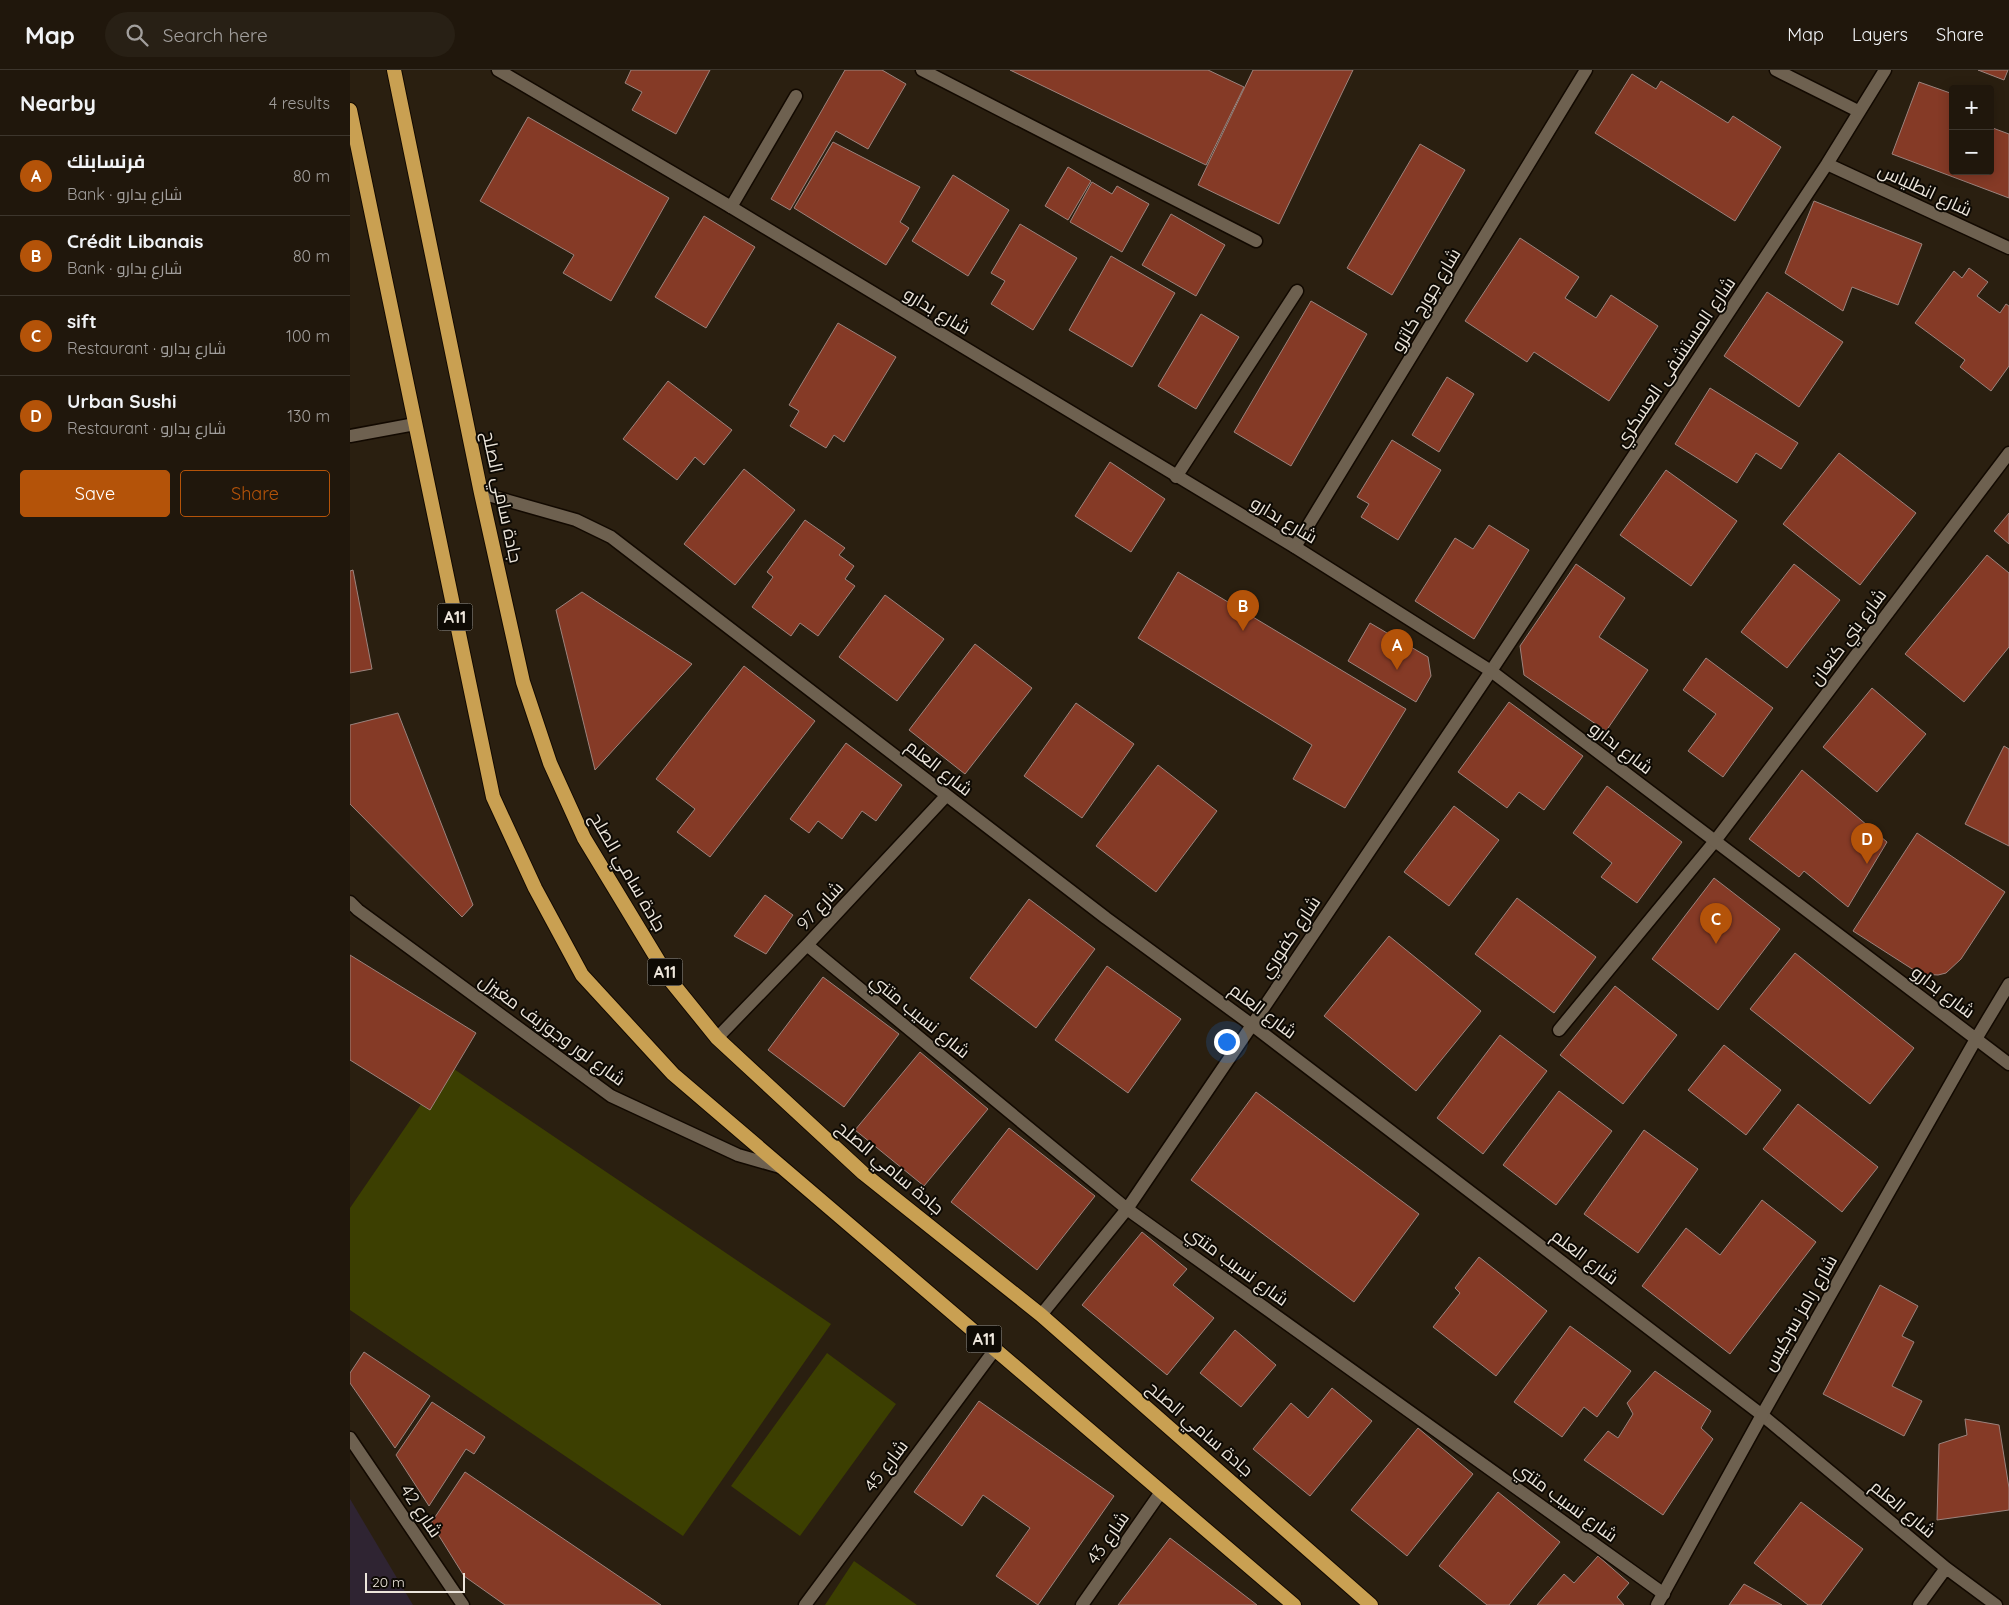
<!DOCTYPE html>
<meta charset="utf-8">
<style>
:root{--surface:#20170c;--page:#282015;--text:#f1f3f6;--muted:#a29f9d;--line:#3d362d;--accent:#b45309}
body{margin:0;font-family:Quicksand,Cairo,sans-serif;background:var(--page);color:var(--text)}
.controls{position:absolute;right:15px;top:15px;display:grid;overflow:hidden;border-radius:5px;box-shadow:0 2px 12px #0003}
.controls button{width:45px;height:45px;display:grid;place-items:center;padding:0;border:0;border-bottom:1px solid var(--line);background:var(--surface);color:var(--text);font:25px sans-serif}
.scale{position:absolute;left:15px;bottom:12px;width:100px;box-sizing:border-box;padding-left:5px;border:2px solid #ece5db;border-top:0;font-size:14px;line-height:18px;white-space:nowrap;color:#ece5db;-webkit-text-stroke:4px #0e0a04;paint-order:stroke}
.you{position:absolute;left:876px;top:971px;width:18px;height:18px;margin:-12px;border:4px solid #fff;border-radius:50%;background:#1a73e8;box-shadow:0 0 0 8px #1a73e833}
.badge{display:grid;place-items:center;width:32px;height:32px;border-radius:50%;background:var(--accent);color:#fff;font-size:16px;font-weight:700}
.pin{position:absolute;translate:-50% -41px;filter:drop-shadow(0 1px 2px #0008)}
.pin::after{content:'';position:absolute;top:26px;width:18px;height:15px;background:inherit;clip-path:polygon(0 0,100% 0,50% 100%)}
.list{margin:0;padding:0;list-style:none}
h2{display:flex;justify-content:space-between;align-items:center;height:65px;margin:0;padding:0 20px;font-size:21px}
h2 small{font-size:16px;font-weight:400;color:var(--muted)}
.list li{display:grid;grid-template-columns:32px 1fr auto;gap:15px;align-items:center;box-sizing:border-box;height:80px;padding:0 20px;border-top:1px solid var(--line)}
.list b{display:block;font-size:19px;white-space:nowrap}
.list p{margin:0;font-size:16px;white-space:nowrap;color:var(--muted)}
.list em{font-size:16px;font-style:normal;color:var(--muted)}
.actions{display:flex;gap:10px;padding:15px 20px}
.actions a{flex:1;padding:11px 0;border:1px solid var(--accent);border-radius:5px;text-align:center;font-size:18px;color:var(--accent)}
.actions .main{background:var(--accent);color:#fff}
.icon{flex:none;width:28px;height:28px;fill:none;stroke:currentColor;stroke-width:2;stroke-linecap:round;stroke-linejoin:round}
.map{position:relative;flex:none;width:1659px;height:1535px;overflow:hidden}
header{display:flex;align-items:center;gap:30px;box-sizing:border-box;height:70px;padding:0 25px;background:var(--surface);border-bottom:1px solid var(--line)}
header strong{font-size:24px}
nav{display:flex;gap:28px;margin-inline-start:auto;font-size:18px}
.search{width:350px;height:45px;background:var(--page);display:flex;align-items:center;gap:12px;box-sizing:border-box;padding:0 18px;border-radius:28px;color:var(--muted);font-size:19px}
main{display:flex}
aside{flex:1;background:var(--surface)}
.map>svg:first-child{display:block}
.education{fill:#2f2432}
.green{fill:#3c3f01}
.building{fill:#853a26;stroke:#9b837d}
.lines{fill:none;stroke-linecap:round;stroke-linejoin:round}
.service-casing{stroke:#120900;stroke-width:15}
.minor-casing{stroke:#120900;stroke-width:15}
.tertiary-casing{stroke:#120900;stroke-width:15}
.trunk-casing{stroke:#120900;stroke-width:16}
.service{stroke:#6e6150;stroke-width:12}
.minor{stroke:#6e6150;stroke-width:12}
.tertiary{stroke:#6e6150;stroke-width:12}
.trunk{stroke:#c9a052;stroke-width:14}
.labels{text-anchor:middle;stroke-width:4;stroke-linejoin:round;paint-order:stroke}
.shield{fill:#0e0a04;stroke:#a9a39a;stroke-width:1}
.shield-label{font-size:16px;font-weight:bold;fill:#ece5db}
.street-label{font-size:18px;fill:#ece5db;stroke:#0e0a04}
</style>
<header>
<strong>Map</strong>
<div class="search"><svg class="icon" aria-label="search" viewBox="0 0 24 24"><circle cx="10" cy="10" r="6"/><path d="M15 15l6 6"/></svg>Search here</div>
<nav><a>Map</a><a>Layers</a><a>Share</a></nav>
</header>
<main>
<aside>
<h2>Nearby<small>4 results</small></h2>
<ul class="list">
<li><span class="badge">A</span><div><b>فرنسابنك</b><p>Bank · شارع بدارو</p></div><em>80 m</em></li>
<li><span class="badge">B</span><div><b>Crédit Libanais</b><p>Bank · شارع بدارو</p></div><em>80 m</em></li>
<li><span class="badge">C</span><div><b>sift</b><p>Restaurant · شارع بدارو</p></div><em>100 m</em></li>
<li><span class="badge">D</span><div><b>Urban Sushi</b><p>Restaurant · شارع بدارو</p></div><em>130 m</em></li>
</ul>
<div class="actions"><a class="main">Save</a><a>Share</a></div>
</aside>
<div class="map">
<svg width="1659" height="1535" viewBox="0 0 1659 1535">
<rect width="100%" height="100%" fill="#2a1f10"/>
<path class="education" d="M0,1429L63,1535H0Z"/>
<path class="green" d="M98,995L481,1254L333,1466L0,1240V1138Z
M477,1283L546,1334L450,1466L381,1416Z
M504,1491L567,1535H475Z"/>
<path class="building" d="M281,0H360L326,64L282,40L292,22L275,13Z
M495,0H532L556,14L518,79L486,61L440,140L421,129Z
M660,0H858L894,17L856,95Z
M903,0H1003L929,154L848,115Z
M1628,0H1658L1654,10Z
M1282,4L1306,19L1311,11L1378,53L1383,46L1431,77L1385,151L1245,63Z
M1569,12L1603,24V101H1640V57L1659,64V128L1542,84Z
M178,47L319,128L261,231L213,203L224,185L130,131Z
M483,72L570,117L550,152L559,158L536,195L444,138Z
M1070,74L1115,100L1042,225L997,198Z
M718,97L741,111L718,150L695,136Z
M603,105L659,140L618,206L562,171Z
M742,112L762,124L767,116L799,134L772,182L720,152Z
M1464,131L1572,174L1548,235L1502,217L1493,241L1435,203Z
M821,144L875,175L846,226L792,195Z
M354,146L405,177L356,258L305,227Z
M670,154L727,188L683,260L641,234L655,211L641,203Z
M1170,168L1229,207L1215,228L1246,248L1261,225L1308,256L1259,331L1184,282L1177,292L1115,251Z
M761,186L825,223L782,297L719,260Z
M1619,198L1638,212L1627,226L1650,243L1656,234L1659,236V296L1641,321L1610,297L1615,290L1565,253L1604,201L1612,208Z
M1417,222L1493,272L1449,337L1374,286Z
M961,231L1017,264L941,396L884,362Z
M851,244L889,267L846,339L808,316Z
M488,253L546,287L494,372L484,365L476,378L440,356L449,341L439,335Z
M1097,307L1124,324L1089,382L1062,365Z
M318,311L382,360L354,395L345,387L327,410L273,369Z
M1360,318L1448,373L1431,399L1406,383L1387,413L1325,374Z
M1042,370L1091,400L1048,470L1011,447L1019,434L1007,427Z
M1489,383L1566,443L1510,515L1433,454Z
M760,392L815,429L781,482L725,446Z
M394,399L445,440L385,515L334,474Z
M1316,400L1387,451L1341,516L1270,465Z
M1659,443V474L1644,461Z
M455,450L495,478L489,485L504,496L495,509L505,516L468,566L450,553L441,566L402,537L423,507L417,502Z
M1139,455L1179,480L1124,569L1065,531L1105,468L1123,479Z
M1637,485L1659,503V577L1614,632L1555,584Z
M1226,494L1275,528L1249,567L1298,600L1256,661L1174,605L1170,576Z
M1444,494L1490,530L1437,598L1391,562Z
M3,500L22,599L0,603V501Z
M828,502L1056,639L995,738L943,709L962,675L788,568Z
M232,522L342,594L245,700L206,540Z
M535,525L594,569L547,631L489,587Z
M1020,553L1078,587L1081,606L1066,632L998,591Z
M625,574L682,618L615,704L559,660Z
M1356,588L1423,638L1373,707L1338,681L1366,644L1333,620Z
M394,596L465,651L360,787L327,762L345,739L306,709Z
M1522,618L1576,664L1527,722L1473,677Z
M1159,632L1233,686L1194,740L1169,722L1157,738L1108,702Z
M726,633L784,674L732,748L674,706Z
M48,643L123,835L112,847L0,734V655Z
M496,673L552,715L526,751L512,741L492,769L468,751L459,763L440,749Z
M1654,676L1659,679V776L1615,754Z
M808,695L867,741L806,822L746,776Z
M1452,700L1537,772L1498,837L1454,801L1449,807L1399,769Z
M1257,716L1332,772L1287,833L1251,807L1262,793L1223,763Z
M1104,736L1149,770L1099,836L1054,802Z
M1567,763L1655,822L1611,889L1596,903L1588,905L1570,904L1503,861Z
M1364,808L1430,859L1368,940L1302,889Z
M415,825L443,845L416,884L384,866Z
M1167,828L1246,887L1204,943L1125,884Z
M679,829L745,879L686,958L620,908Z
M1039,866L1131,941L1066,1021L974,946Z
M1445,883L1564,978L1520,1034L1400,939Z
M0,885L126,963L80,1040L0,990Z
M757,896L831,949L778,1023L705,970Z
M473,907L549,964L494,1037L418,980Z
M1265,916L1327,965L1273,1034L1210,985Z
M1150,965L1197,1001L1133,1084L1087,1048Z
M1374,975L1431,1020L1396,1065L1338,1020Z
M570,982L638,1039L574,1116L505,1060Z
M1209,1021L1262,1061L1206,1135L1153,1095Z
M906,1022L1069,1144L1004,1232L841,1110Z
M1448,1034L1528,1097L1492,1142L1413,1079Z
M659,1058L745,1126L687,1200L601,1132Z
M1294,1060L1348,1099L1288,1183L1234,1144Z
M1412,1130L1466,1172L1380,1284L1292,1216L1336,1158L1370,1185Z
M792,1162L837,1199L823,1215L864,1248L817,1305L732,1235Z
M1129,1187L1197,1241L1146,1306L1083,1257L1110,1223L1105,1218Z
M1530,1215L1568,1236L1552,1266L1564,1272L1542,1316L1572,1331L1554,1366L1473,1324Z
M1220,1256L1281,1301L1247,1347L1234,1337L1212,1367L1164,1332Z
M885,1260L926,1295L891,1337L850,1303Z
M14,1282L80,1326L45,1378L0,1313V1303Z
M1305,1301L1361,1341L1351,1358L1363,1369L1313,1445L1234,1390L1258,1361L1268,1368L1283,1344L1277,1333Z
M982,1318L1022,1351L960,1426L903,1379L941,1333L958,1348Z
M629,1331L764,1426L688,1535L646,1506L680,1458L633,1425L612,1456L564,1422Z
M82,1332L135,1367L124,1384L116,1379L79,1436L46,1385Z
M1615,1349L1649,1355L1659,1418V1440L1587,1450L1589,1374L1617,1365Z
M1068,1358L1123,1404L1057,1486L1001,1440Z
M115,1402L311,1535H155L114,1506L81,1453Z
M1148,1422L1210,1472L1159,1535H1137L1089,1496Z
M1451,1432L1513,1479L1471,1535H1458L1404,1493Z
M820,1468L907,1535H768Z
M1248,1486L1279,1513L1267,1527L1274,1535H1187L1214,1504L1224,1513Z
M1394,1514L1432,1535H1379Z"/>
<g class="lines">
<defs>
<path id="service" d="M572,0L906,171
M826,407L947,221
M1209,960L1365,771"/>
<path id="minor" d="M1426,0L1508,41
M1477,94L1659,178
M381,137L446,26
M0,366L65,354
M131,423L226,450L261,467L756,848L902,955L1412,1345L1596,1498L1646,1535
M945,477L1236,0
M1365,771L1659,383
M0,832L8,840L261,1026L388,1085L430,1097
M457,875L777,1139L1314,1524
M367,968L457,875L596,726
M691,1245L777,1139L902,955L1141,601L1477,94L1535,0
M455,1535L646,1278
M732,1535L811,1422
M1569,1535L1596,1498"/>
<path id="tertiary" d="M148,0L381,137L945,477L1141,601L1659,994
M0,1368L113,1535
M1307,1535L1412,1345L1626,969L1659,914"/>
<path id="trunk" d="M44,0L131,423L173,612L200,693L234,768L320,910L367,968L513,1103L691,1245L1021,1535
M0,40L143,727L185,818L232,905L323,1004L944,1535"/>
</defs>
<use href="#service" class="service-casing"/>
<use href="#minor" class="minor-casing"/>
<use href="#tertiary" class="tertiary-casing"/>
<use href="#trunk" class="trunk-casing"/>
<use href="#service" class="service"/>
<use href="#minor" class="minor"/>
<use href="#tertiary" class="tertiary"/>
<use href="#trunk" class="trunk"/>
</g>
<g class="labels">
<g class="shield">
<rect x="87.5" y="533.5" width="35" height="27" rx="4"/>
<rect x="297.5" y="888.5" width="35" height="27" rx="4"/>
<rect x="616.5" y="1255.5" width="35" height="27" rx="4"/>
</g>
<g class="shield-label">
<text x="105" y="553">A11</text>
<text x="315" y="908">A11</text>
<text x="634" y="1275">A11</text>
</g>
<g class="street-label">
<text transform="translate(1575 120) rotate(25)" y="6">شارع انطلياس</text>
<text transform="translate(1076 230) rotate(-59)" y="6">شارع جورج كاترو</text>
<text transform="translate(587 241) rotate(31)" y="6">شارع بدارو</text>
<text transform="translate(1325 292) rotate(-56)" y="6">شارع المستشفى العسكري</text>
<text transform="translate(152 427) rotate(78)" y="6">جادة سامي الصلح</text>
<text transform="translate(934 450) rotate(31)" y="6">شارع بدارو</text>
<text transform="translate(1498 567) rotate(-53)" y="6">شارع بني كنعان</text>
<text transform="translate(1271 678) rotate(37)" y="6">شارع بدارو</text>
<text transform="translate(589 698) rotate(38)" y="6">شارع العلم</text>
<text transform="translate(278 802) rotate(60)" y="6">جادة سامي الصلح</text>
<text transform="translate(470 836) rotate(-47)" y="6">شارع 97</text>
<text transform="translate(940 867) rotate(-56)" y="6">شارع كفوري</text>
<text transform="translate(1593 922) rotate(37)" y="6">شارع بدارو</text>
<text transform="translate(913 941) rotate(37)" y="6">شارع العلم</text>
<text transform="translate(570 946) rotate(39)" y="6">شارع نسيب متني</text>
<text transform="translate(202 960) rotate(36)" y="6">شارع لور وجوزيف مغيزل</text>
<text transform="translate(540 1098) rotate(40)" y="6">جادة سامي الصلح</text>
<text transform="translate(1235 1187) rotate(37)" y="6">شارع العلم</text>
<text transform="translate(887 1196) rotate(36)" y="6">شارع نسيب متني</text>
<text transform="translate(1450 1243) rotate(-60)" y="6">شارع رامز سركيس</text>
<text transform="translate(850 1359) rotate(41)" y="6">جادة سامي الصلح</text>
<text transform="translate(536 1396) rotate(-53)" y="6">شارع 45</text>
<text transform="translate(1216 1432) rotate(36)" y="6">شارع نسيب متني</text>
<text transform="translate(1553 1439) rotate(40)" y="6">شارع العلم</text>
<text transform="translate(71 1441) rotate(56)" y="6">شارع 42</text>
<text transform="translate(758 1468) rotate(-55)" y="6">شارع 43</text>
</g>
</g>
</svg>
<div class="controls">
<button>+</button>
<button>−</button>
</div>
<div class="scale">20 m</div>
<div class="you"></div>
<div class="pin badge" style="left:1047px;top:600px">A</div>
<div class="pin badge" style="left:893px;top:561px">B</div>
<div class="pin badge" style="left:1366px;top:874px">C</div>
<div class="pin badge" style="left:1517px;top:794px">D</div>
</div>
</main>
